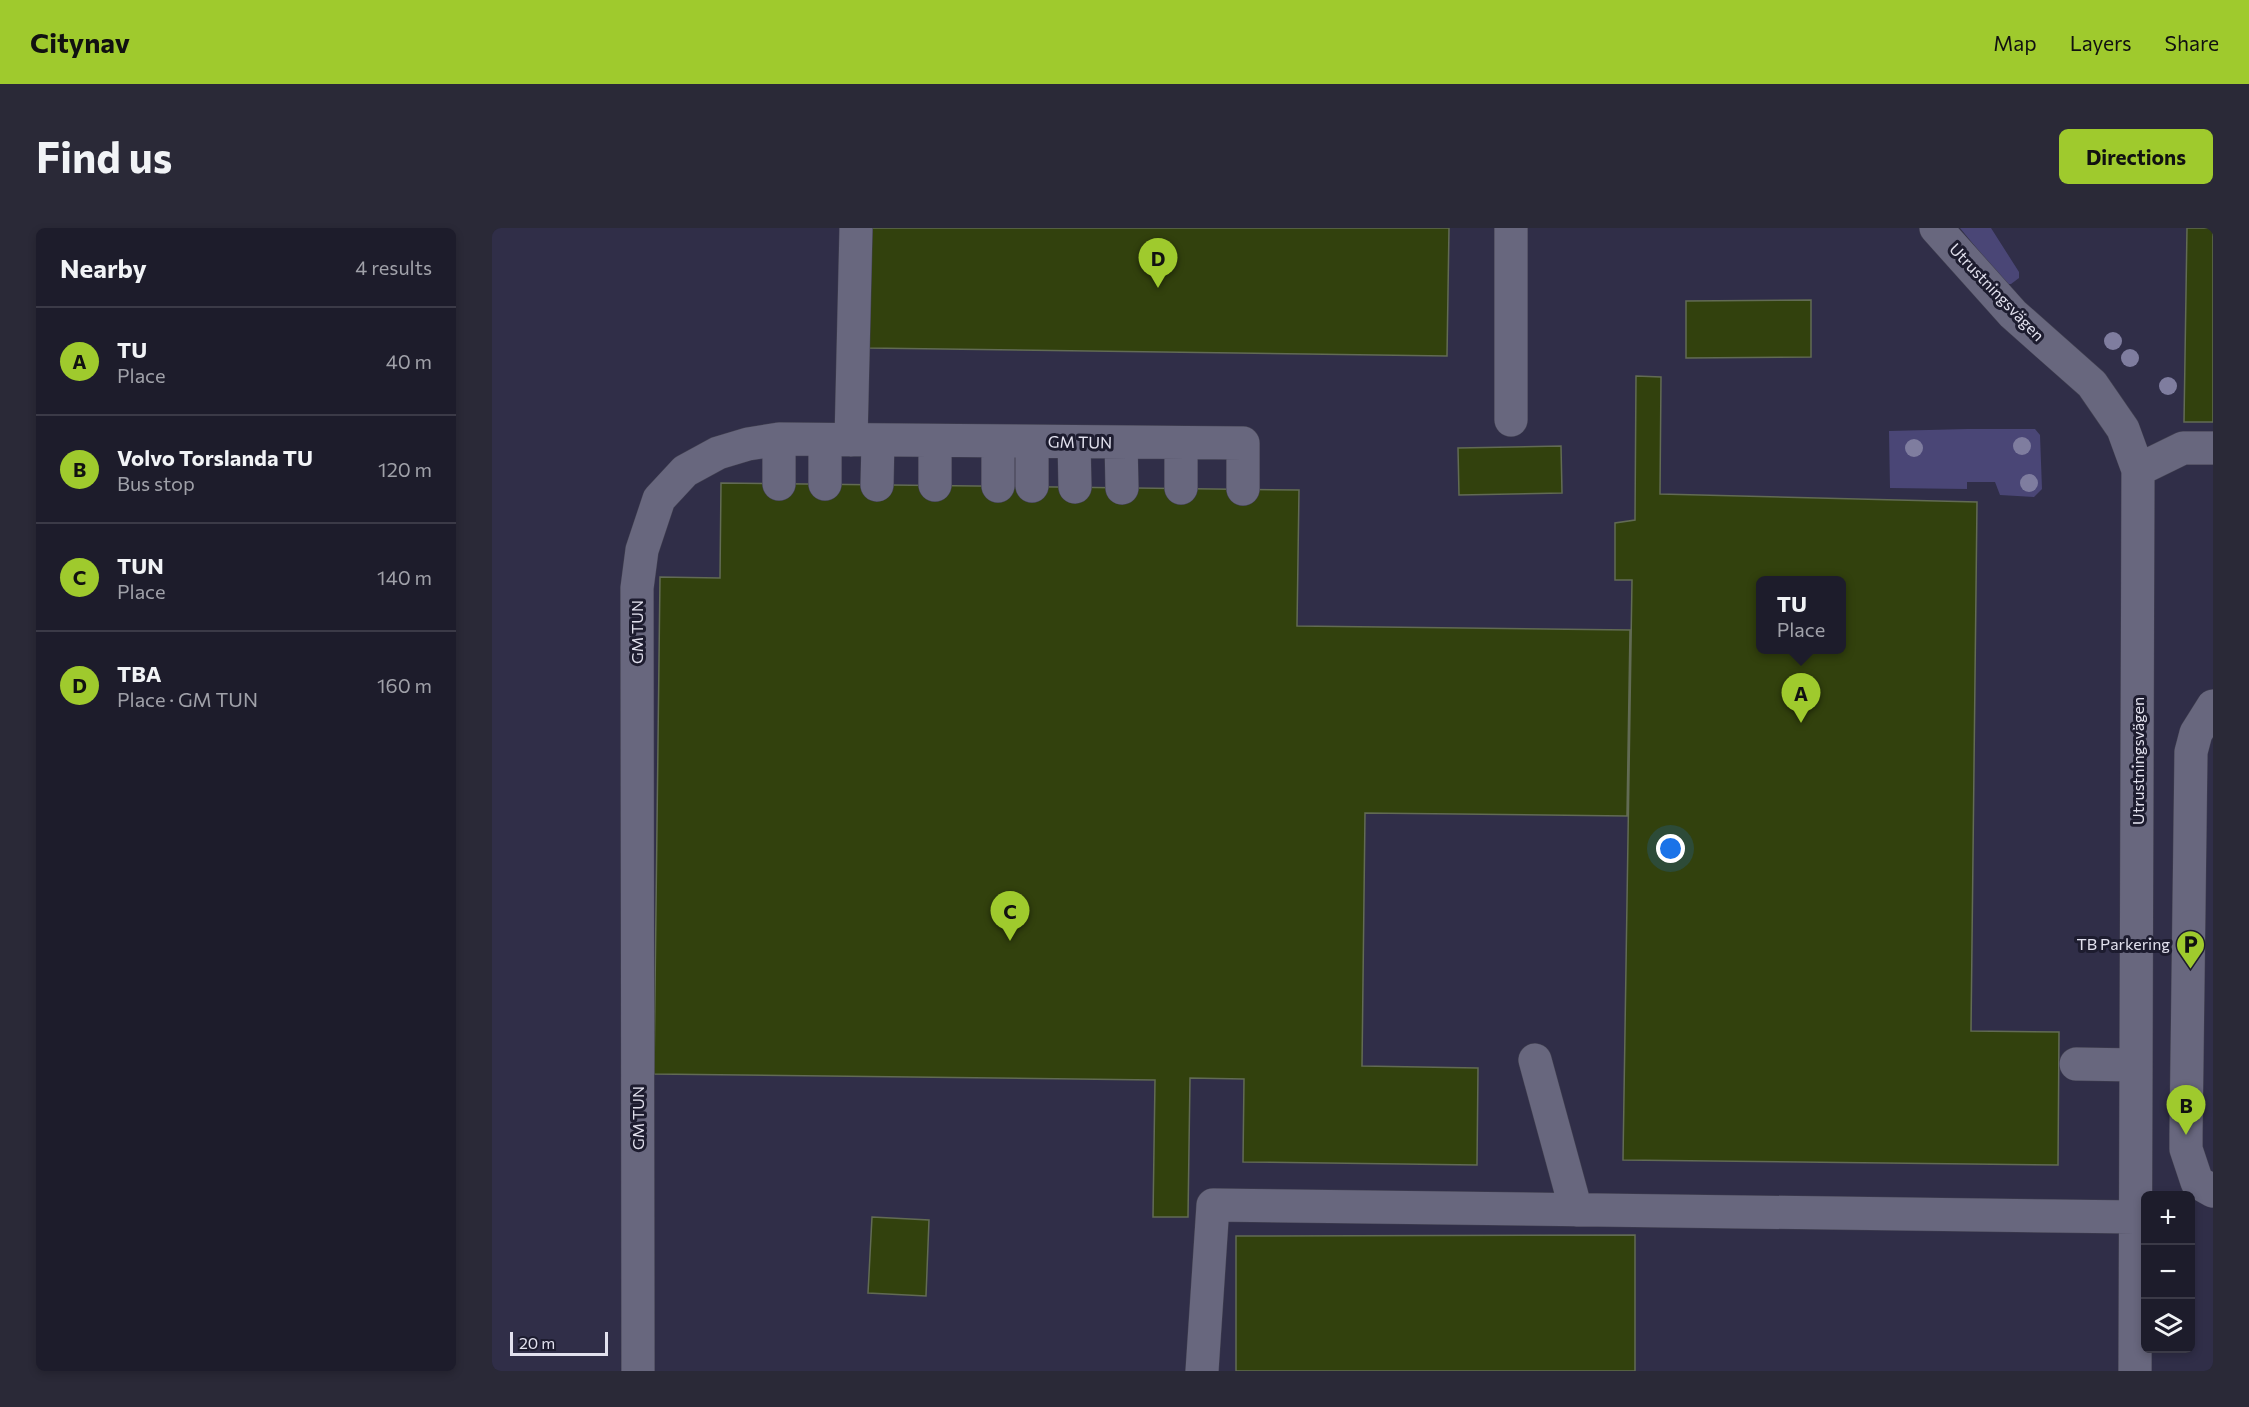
<!DOCTYPE html>
<meta charset="utf-8">
<style>
:root{--surface:#1d1c2b;--page:#2a2937;--text:#f1f3f6;--muted:#a0a1a9;--line:#3b3a47;--accent:#9fca2d}
body{margin:0;font-family:Commissioner,sans-serif;background:var(--page);color:var(--text)}
.controls{position:absolute;right:18px;bottom:18px;display:grid;overflow:hidden;border-radius:9px;box-shadow:0 3px 9px #0003}
.controls button{width:54px;height:54px;display:grid;place-items:center;padding:0;border:0;border-bottom:2px solid var(--line);background:var(--surface);color:var(--text);font:30px sans-serif}
.scale{position:absolute;left:18px;bottom:15px;width:98px;box-sizing:border-box;padding-left:6px;border:3px solid #e2e1ee;border-top:0;font-size:16px;line-height:21px;white-space:nowrap;color:#e2e1ee;-webkit-text-stroke:4px #1d1c2f;paint-order:stroke}
.you{position:absolute;left:1179px;top:621px;width:21px;height:21px;margin:-15px;border:4px solid #fff;border-radius:50%;background:#1a73e8;box-shadow:0 0 0 9px #1a73e833}
.badge{display:grid;place-items:center;width:39px;height:39px;border-radius:50%;background:var(--accent);color:#111;font-size:20px;font-weight:700}
.pin{position:absolute;translate:-50% -50px;filter:drop-shadow(0 2px 3px #0008)}
.pin::after{content:'';position:absolute;top:32px;width:21px;height:18px;background:inherit;clip-path:polygon(0 0,100% 0,50% 100%)}
.popup{position:absolute;left:1264px;top:348px;width:90px;height:78px;box-sizing:border-box;display:grid;place-content:center;border-radius:9px;background:var(--surface);filter:drop-shadow(0 2px 4px #0005);font-size:20px;white-space:nowrap;color:var(--muted)}
.popup b{font-size:22px;color:var(--text)}
.popup::after{content:'';position:absolute;left:50%;top:100%;margin-left:-12px;border:12px solid transparent;border-top-color:var(--surface)}
.list{margin:0;padding:0;list-style:none}
h2{display:flex;justify-content:space-between;align-items:center;height:78px;margin:0;padding:0 24px;font-size:26px}
h2 small{font-size:20px;font-weight:400;color:var(--muted)}
.list li{display:grid;grid-template-columns:39px 1fr auto;gap:18px;align-items:center;box-sizing:border-box;height:108px;padding:0 24px;border-top:2px solid var(--line)}
.list b{display:block;font-size:22px;white-space:nowrap}
.list p{margin:0;font-size:20px;white-space:nowrap;color:var(--muted)}
.list em{font-size:20px;font-style:normal;color:var(--muted)}
.icon{flex:none;width:33px;height:33px;fill:none;stroke:currentColor;stroke-width:2;stroke-linecap:round;stroke-linejoin:round}
.map{position:relative;flex:none;width:1721px;height:1143px;overflow:hidden;border-radius:9px}
header{display:flex;align-items:center;gap:36px;box-sizing:border-box;height:84px;padding:0 30px;background:var(--accent);color:#111}
header strong{font-size:28px}
nav{display:flex;gap:33px;margin-inline-start:auto;font-size:21px}
.intro{display:flex;align-items:center;justify-content:space-between;box-sizing:border-box;height:144px;padding:0 36px}
h1{margin:0;font-size:42px}
.button{padding:15px 27px;border-radius:9px;background:var(--accent);color:#111;font-size:21px;font-weight:700}
main{display:flex;gap:36px;padding:0 36px}
aside{flex:1;background:var(--surface);border-radius:9px;box-shadow:0 3px 9px #0003}
.map>svg:first-child{display:block}
.built{fill:#302e48;fill-rule:evenodd}
.green{fill:#4a4676}
.building{fill:#32410d;stroke:#626b54;stroke-width:1.5;fill-rule:evenodd}
.lines{fill:none;stroke-linecap:round;stroke-linejoin:round}
.minor-casing{stroke:#424151;stroke-width:34}
.minor{stroke:#68677e;stroke-width:33}
.tree{fill:#7f7d9f}
.labels{text-anchor:middle;stroke-width:6;stroke-linejoin:round;paint-order:stroke}
.street-label{font-size:16px;fill:#e2e1ee;stroke:#1d1c2f}
.poi-label{font-size:16px;fill:#e2e1ee;stroke:#1d1c2f;text-anchor:end}
</style>
<header>
<strong>Citynav</strong>
<nav><a>Map</a><a>Layers</a><a>Share</a></nav>
</header>
<div class="intro"><h1>Find us</h1><a class="button">Directions</a></div>
<main>
<aside>
<h2>Nearby<small>4 results</small></h2>
<ul class="list">
<li><span class="badge">A</span><div><b>TU</b><p>Place</p></div><em>40 m</em></li>
<li><span class="badge">B</span><div><b>Volvo Torslanda TU</b><p>Bus stop</p></div><em>120 m</em></li>
<li><span class="badge">C</span><div><b>TUN</b><p>Place</p></div><em>140 m</em></li>
<li><span class="badge">D</span><div><b>TBA</b><p>Place · GM TUN</p></div><em>160 m</em></li>
</ul>
</aside>
<div class="map">
<svg width="1721" height="1143" viewBox="0 0 1721 1143">
<rect width="100%" height="100%" fill="#272639"/>
<path class="built" d="M0,0H1721V1143H0ZM1268,352H1350V422H1268ZM1654,968H1698V1120H1654Z"/>
<path class="green" d="M1468,0H1499L1527,44V50L1519,56H1514Z
M1475,201H1543L1548,207L1550,261L1542,269L1508,267L1503,254H1475V261L1398,260L1397,203Z"/>
<path class="building" d="M377,0H957L955,128L376,120Z
M1695,0H1721V194H1692Z
M1319,72V129L1194,130V73Z
M1144,148L1169,149L1168,266L1485,274L1479,803L1567,804L1566,937L1131,932L1140,352H1123V295L1143,292ZM1268,352H1350V422H1268Z
M1069,218L1070,265L967,267L966,220Z
M229,255L807,262L805,398L1138,402L1135,588L873,585L870,838L986,840L985,937L751,934L752,851L698,850L696,989H661L663,852L162,846L168,349L228,350Z
M380,989L437,992L434,1068L376,1065Z
M1143,1007V1143H744V1008Z"/>
<g class="lines">
<defs>
<path id="minor" d="M1444,0L1521,86L1600,156L1631,201L1646,242L1643,1143
M1019,192V0
M287,211V256
M333,212V256
M359,212L364,0
M506,213V258
M540,214V258
M582,214L583,259
M629,214L630,260
M689,215V260
M1646,242L1691,220H1721
M385,257L386,212
M443,257V213
M1721,478L1704,505L1699,524L1694,907V921L1705,954L1721,963
M1043,832L1084,982
M1584,836L1644,837
M146,1143L145,360L150,322L167,271L193,243L226,225L256,216L287,211L751,215V261
M710,1143L721,977L1643,989"/>
</defs>
<use href="#minor" class="minor-casing"/>
<use href="#minor" class="minor"/>
</g>
<g class="tree">
<circle cx="1621" cy="113" r="9"/>
<circle cx="1638" cy="130" r="9"/>
<circle cx="1676" cy="158" r="9"/>
<circle cx="1530" cy="218" r="9"/>
<circle cx="1422" cy="220" r="9"/>
<circle cx="1537" cy="255" r="9"/>
</g>
<defs>
<symbol id="parking-pin" viewBox="-11 -11 22 30"><path d="M0 17L-7.5 6A9.5 9.5 0 1 1 7.5 6Z" fill="#9fca2d" stroke="#1d1c2f"/><path d="M-3.5-5.5H1a3.5 3.5 0 0 1 0 7H-1V5.5H-3.5ZM-1-3.4V-.6H.8a1.4 1.4 0 0 0 0-2.8Z" fill="#111"/></symbol>
</defs>
<g fill-rule="evenodd">
<use href="#parking-pin" x="1682" y="700" width="33" height="45"/>
</g>
<g class="labels">
<g class="street-label">
<text transform="translate(1505 64) rotate(46)" y="6">Utrustningsvägen</text>
<text transform="translate(588 214) rotate(1)" y="6">GM TUN</text>
<text transform="translate(145 404) rotate(-90)" y="6">GM TUN</text>
<text transform="translate(1646 533) rotate(-90)" y="6">Utrustningsvägen</text>
<text transform="translate(146 890) rotate(-90)" y="6">GM TUN</text>
</g>
<g class="poi-label">
<text x="1678" y="722">TB Parkering</text>
</g>
</g>
</svg>
<div class="controls">
<button>+</button>
<button>−</button>
<button><svg class="icon" aria-label="layers" viewBox="0 0 24 24"><path d="M12 4l9 5-9 5-9-5zM3 14l9 5 9-5"/></svg></button>
</div>
<div class="scale">20 m</div>
<div class="you"></div>
<div class="pin badge" style="left:1309px;top:495px">A</div>
<div class="popup"><b>TU</b>Place</div>
<div class="pin badge" style="left:1694px;top:907px">B</div>
<div class="pin badge" style="left:518px;top:713px">C</div>
<div class="pin badge" style="left:666px;top:60px">D</div>
</div>
</main>
